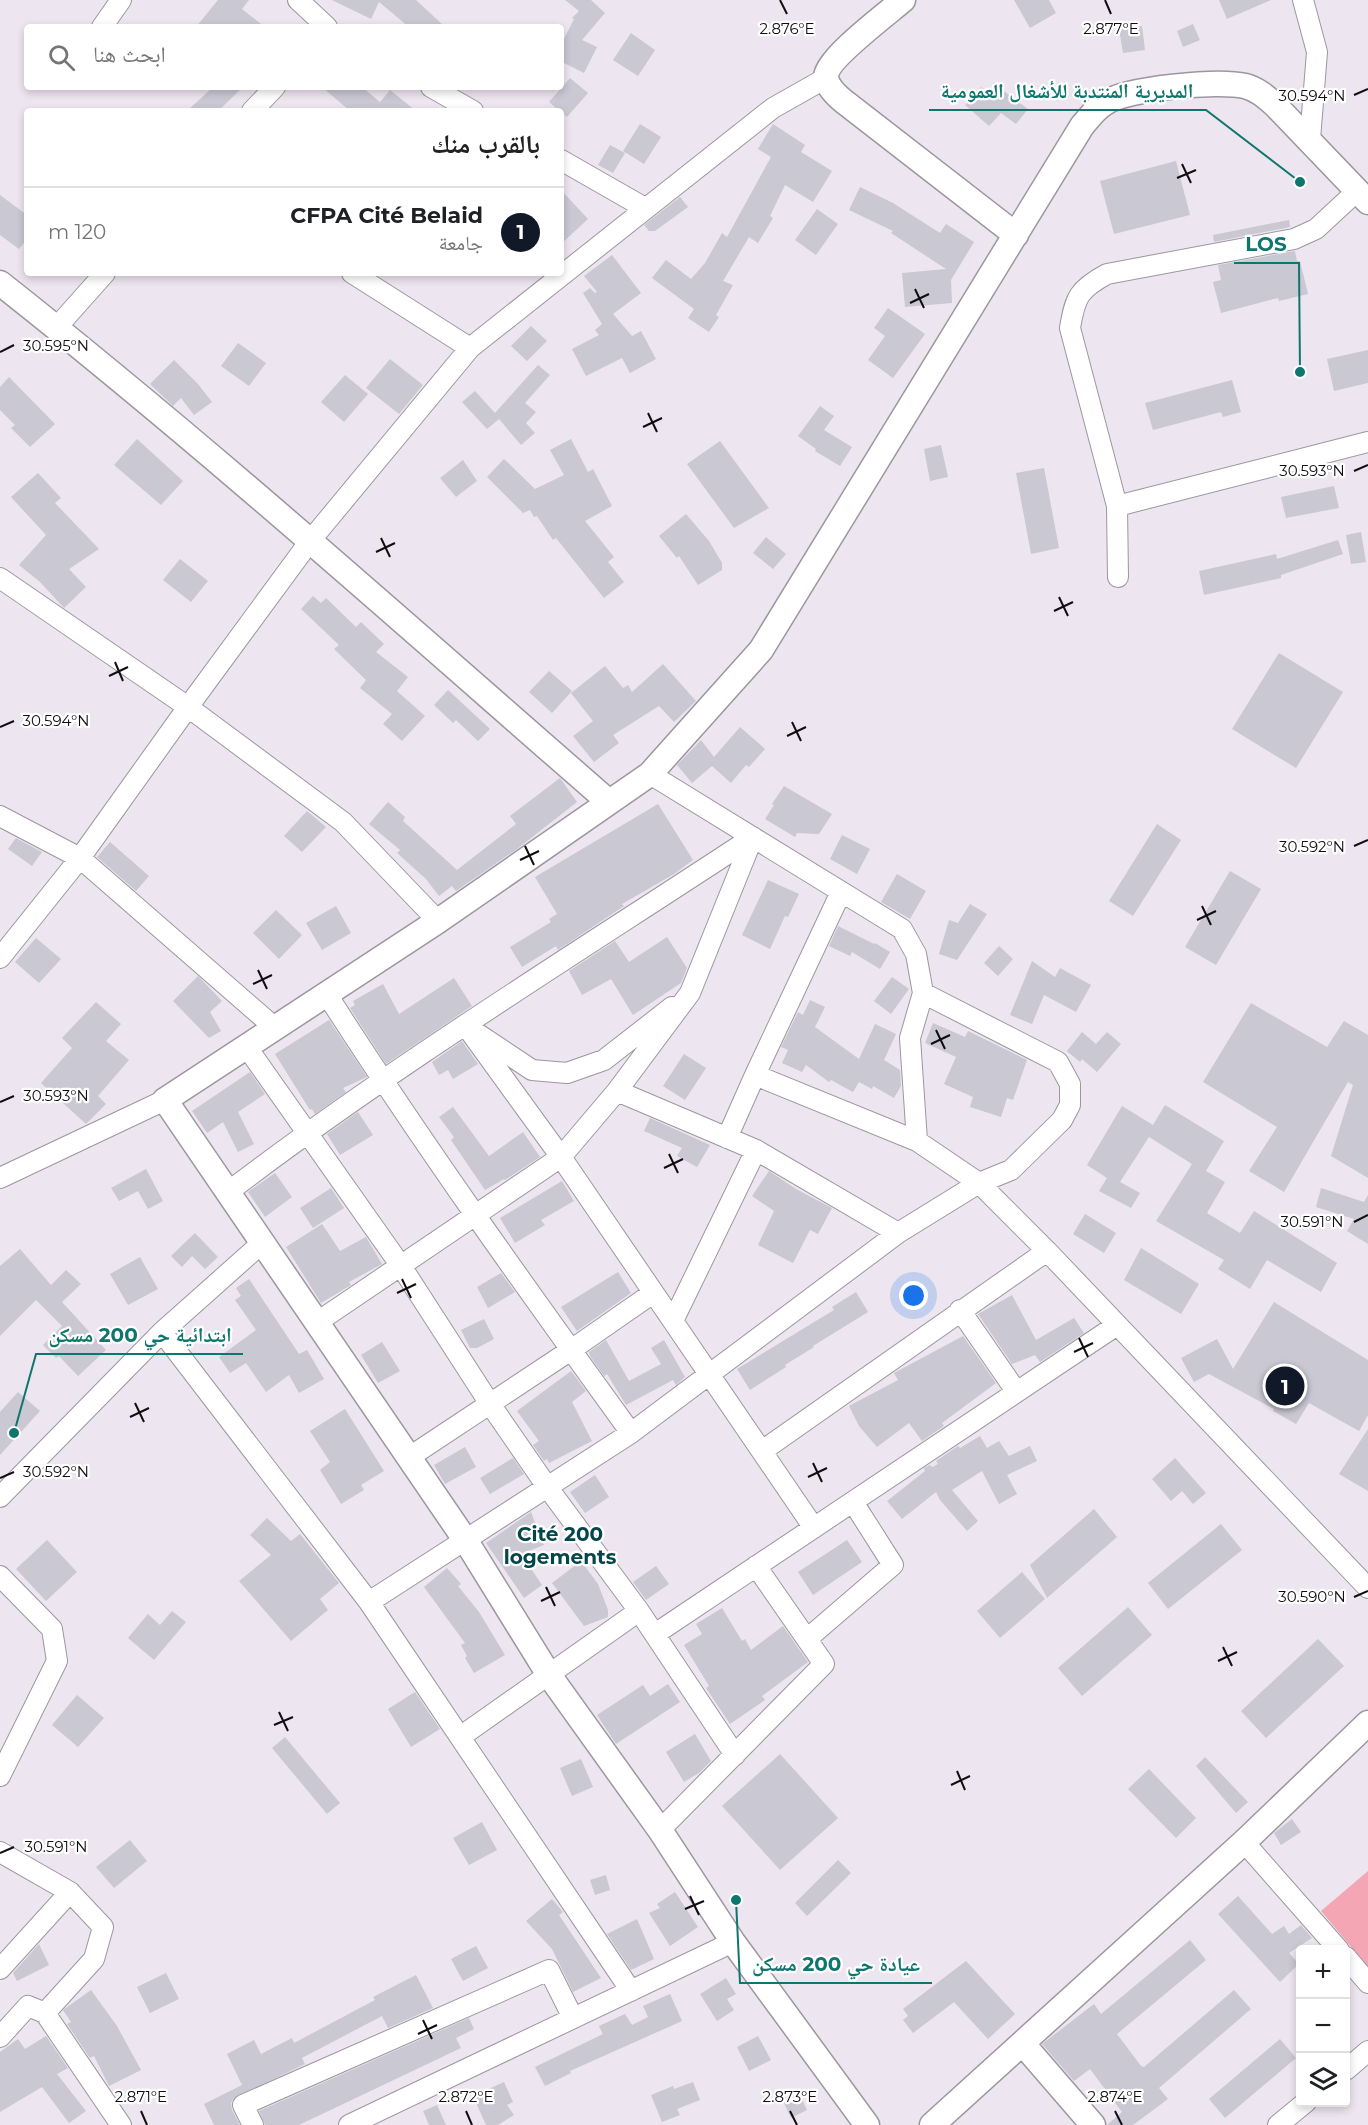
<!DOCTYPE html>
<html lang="ar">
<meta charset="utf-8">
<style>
:root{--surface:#fff;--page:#f6f6f6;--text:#202124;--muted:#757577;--line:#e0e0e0;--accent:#111827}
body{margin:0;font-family:Montserrat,"Noto Naskh Arabic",sans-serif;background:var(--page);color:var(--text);direction:rtl}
.controls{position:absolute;right:18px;bottom:18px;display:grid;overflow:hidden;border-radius:6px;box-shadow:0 3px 9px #0003}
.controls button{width:54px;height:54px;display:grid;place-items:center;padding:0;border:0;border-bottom:2px solid var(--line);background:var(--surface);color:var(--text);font:30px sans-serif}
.you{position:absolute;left:914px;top:1296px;width:21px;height:21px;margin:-15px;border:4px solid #fff;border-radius:50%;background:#1a73e8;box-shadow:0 0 0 9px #1a73e833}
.badge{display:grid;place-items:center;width:39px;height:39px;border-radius:50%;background:var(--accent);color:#fff;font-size:20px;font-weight:700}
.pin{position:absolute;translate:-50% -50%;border:3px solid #fff;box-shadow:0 2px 6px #0006}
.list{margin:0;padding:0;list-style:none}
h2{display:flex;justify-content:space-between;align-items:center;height:78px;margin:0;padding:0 24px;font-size:26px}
h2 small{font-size:20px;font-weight:400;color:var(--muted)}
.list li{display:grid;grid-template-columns:39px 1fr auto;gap:18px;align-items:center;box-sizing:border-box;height:90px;padding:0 24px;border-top:2px solid var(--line)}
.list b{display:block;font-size:22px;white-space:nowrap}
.list p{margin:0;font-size:20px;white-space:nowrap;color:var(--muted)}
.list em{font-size:20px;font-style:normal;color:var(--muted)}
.icon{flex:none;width:33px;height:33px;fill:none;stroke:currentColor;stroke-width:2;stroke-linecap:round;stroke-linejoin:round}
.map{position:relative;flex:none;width:1368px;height:2125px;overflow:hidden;direction:ltr}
.search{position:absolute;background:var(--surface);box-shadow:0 3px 9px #0003;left:24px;top:24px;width:540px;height:66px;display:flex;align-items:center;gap:15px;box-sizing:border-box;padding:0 21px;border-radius:6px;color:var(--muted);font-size:22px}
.panel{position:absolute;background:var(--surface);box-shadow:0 3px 9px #0003;left:24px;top:108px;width:540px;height:168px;border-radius:6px;direction:rtl}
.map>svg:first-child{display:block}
.green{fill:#f4a6b4}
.building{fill:#cac8d3}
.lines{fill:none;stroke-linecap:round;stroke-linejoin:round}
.minor-casing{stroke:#9e969f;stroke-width:22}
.tertiary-casing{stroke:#9e969f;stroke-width:27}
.minor{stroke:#fff;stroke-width:20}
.tertiary{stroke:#fff;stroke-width:24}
.ticks{fill:none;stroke:#100e11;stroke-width:2}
.labels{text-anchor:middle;stroke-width:4.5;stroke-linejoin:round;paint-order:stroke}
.neighbourhood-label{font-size:20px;font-weight:bold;fill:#024649;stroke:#fff}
.ticks-label{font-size:15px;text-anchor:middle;fill:#100e11;stroke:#fff;stroke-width:4.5;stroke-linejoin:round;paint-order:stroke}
.leader{fill:none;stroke:#0f766e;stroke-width:2}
.callout-dot{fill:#0f766e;stroke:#fff;stroke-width:2}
.callout-label{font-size:20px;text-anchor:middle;font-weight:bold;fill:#0f766e;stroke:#fff;stroke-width:4.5;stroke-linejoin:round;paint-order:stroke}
</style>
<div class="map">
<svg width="1368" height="2125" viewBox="0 0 1368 2125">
<rect width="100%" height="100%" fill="#ede5ef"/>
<path class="green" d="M1368,1871V1967L1321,1911Z"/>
<path class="building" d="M218,0H249L242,9L265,27H196Z
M332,0H416L445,27H409L379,2L371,19Z
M565,0H591L605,13L582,40L597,47L584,73L562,62L561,63V45L574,19L572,18L579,11Z
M1014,0H1049L1056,13L1030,28Z
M1219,0H1271L1227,19Z
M1193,24L1200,40L1183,47L1177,31Z
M1142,26L1145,50L1123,53L1119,29Z
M631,33L655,50L638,76L613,60Z
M570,78L588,93L567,117L549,102Z
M997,86L1028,109L1016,124L1001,113L989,126L965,105L981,87L990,95Z
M213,87H243L218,111H187Z
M322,87H362L380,102L390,90L416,111H350Z
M640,124L661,137L644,164L623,151Z
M773,124L805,145L801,152L832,171L813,202L785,185L770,216L773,218L758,243L749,237L723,281L733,285L716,315L719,317L709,332L688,318L694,309L652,278L666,260L691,279L705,263L722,233L727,237L771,157L758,149Z
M610,145L625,153L613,173L598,165Z
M1176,161L1190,215L1114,234L1100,181Z
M860,187L893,203L940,233L946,224L974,242L951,280L952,303L905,307L902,273L946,269L891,233L893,231L849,210Z
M561,190L588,219L561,244Z
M0,195L27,215V239L19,249L0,235Z
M680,197L688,207L655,231H649L644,225Z
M817,209L838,224L816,255L795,240Z
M1289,220L1290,227L1214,242L1213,235Z
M1295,251L1297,261H1300L1308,294L1279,301L1278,298L1221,313L1213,282L1221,280L1218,265Z
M612,255L641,293L613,314L632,336L641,331L656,359L630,373L622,358L586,376L572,349L599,335L595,330L602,324L583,293L590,288L595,293L597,292L584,276Z
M888,308L925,334L893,378L868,360L885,336L874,328Z
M531,326L547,341L527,361L511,346Z
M238,343L266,363L249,386L221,366Z
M1368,350V383L1334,391L1327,359Z
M390,359L423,385L399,414L366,388Z
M174,360L198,384L212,402L194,415L181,398L173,406L150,384Z
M538,365L550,375L525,403L536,412L526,423L535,433L521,445L499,419L487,429L462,402L475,391L495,413Z
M345,375L368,394L344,422L321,402Z
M9,377L55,424L30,447L11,428L15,425L0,410V387Z
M1232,380L1241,412L1223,417L1221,412L1153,430L1145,403Z
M820,406L834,416L824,430L852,447L840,466L815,451L816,449L798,436Z
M137,439L183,481L161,505L114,465Z
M571,439L588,472L593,469L612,506L585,521L614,557L608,562L624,582L604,598L556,538L553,540L537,516L534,517L530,510L523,513L487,477L504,459L535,489L564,475L550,450Z
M720,441L769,508L734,528L687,464Z
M941,445L948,477L930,481L924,449Z
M463,460L477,481L456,497L440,478Z
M1044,468L1059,548L1031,554L1016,473Z
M38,473L61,498L55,503L99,549L69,569L86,587L64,608L40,582L19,565L46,535L11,497Z
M1334,486L1339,508L1286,518L1281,497Z
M686,514L709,541L722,563V570L698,585L679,556L677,558L659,536Z
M1361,532L1366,562L1351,564L1346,535Z
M766,537L786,554L773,569L753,553Z
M1338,540L1343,554L1281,575V578L1204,595L1199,571L1276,554L1277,559Z
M180,559L208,581L191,602L163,580Z
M313,596L321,603L326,598L356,627L361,622L384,644L376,652L408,677L397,691L425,716L402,741L383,724L392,714L360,688L366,680L334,649L339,645L301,609Z
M1279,653L1343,692L1296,768L1232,729Z
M663,664L696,701L674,722L659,706L613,735L619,743L594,762L573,736L593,721L571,693L605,666L623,688L628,685L632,692Z
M549,671L572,691L552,713L529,692Z
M448,690L490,729L478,741L456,720L453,723L434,705Z
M740,727L765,749L749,767L746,765L731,783L712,766L692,783L677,765L701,740L714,757Z
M560,778L577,802L517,849L456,891L452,886L439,896L426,879L397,853L400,850L369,824L388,802L405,817L403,821L457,870L516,824L510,816Z
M784,786L832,814L819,834L797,833L795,837L765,819L774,805L772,804Z
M658,804L693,860L674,874L622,904L624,906L558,950L556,946L522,967L510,947L551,922L549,919L557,914L535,877Z
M307,811L326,827L302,852L284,836Z
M1157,824L1181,840L1133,916L1109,901Z
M842,835L870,849L857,874L830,859Z
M16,838L42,852L32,866L8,849Z
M110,842L149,876L136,891L97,857Z
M1230,871L1261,889L1216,965L1185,947Z
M897,874L926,891L910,919L881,902Z
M768,880L799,894L788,917L785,916L770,949L742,935Z
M970,904L987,914L957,960L939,954L949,920L958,923Z
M336,906L351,933L322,950L306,923Z
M276,910L302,935L279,959L253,933Z
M838,926L874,944L875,943L890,952L880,969L852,952L850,956L829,946Z
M667,937L687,968L681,983L633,1015L611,979L582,995L569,971L615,941L629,962Z
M36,938L61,959L39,983L15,962Z
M999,946L1013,959L998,976L984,963Z
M1032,961L1055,977L1060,968L1091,985L1076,1012L1044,995L1032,1024L1010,1015Z
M198,976L222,1001L210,1012L221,1031L209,1038L173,1001Z
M892,977L909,989L891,1014L874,1001Z
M454,978L472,1006L386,1064L350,1008L355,1005L353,1001L383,984L399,1014Z
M810,1000L825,1007L815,1027L859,1059L875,1024L896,1034L884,1060L900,1070L901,1086L894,1098L873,1086L872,1089L859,1082L853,1092L831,1080L829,1082L806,1065L802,1072L782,1063L788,1050L781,1047L798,1012L803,1015Z
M96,1002L121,1024L106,1041L129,1060L98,1096L106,1104L86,1124L41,1083L72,1048L62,1038Z
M1251,1003L1327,1047L1344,1021L1368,1035V1178L1331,1156L1353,1085L1348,1082L1284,1192L1249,1171L1277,1127L1203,1082Z
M329,1020L367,1077L343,1088L346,1092L315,1114L312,1109L310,1110L275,1054Z
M933,1023L965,1037L968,1031L1027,1060L1013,1100L1007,1098L1001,1117L970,1107L973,1097L944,1084L956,1057L925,1043Z
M1082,1032L1096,1044L1107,1032L1121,1044L1097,1072L1082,1059L1080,1062L1067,1051Z
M462,1041L478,1064L453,1079L448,1070L439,1075L432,1062Z
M684,1054L706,1068L685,1100L663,1086Z
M250,1072L265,1094L238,1112L254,1144L238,1152L223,1122L207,1133L192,1111Z
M1165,1105L1224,1141L1206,1171L1225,1182L1207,1213L1240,1233L1254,1211L1337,1263L1321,1292L1267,1260L1250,1289L1218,1269L1224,1260L1156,1221L1192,1164L1149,1137L1120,1182L1140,1193L1131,1208L1099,1191L1107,1178L1087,1165L1122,1106L1153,1125Z
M453,1107L489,1156L523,1132L540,1157L505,1180L504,1179L485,1190L451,1140L454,1137L439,1117Z
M358,1112L373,1135L340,1155L327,1134Z
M650,1118L710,1145L697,1167L677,1156L682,1148L644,1131Z
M146,1169L163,1201L148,1209L138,1191L119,1201L111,1188Z
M769,1171L796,1189L832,1208L818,1234L810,1230L793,1263L758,1245L774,1211L752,1196Z
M275,1173L292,1197L265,1217L248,1192Z
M562,1181L574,1201L541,1220L545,1225L515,1243L500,1218Z
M331,1188L344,1208L313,1228L300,1208Z
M1321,1188L1364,1202L1368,1195V1244L1347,1231L1354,1219L1316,1207Z
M1085,1214L1116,1233L1104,1253L1073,1234Z
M322,1224L340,1251L366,1237L382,1264L349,1282L351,1285L321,1303L286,1247Z
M195,1233L218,1257L205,1269L192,1256L182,1267L171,1256Z
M1141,1248L1199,1284L1181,1314L1124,1280Z
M20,1249L51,1285L66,1270L81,1284L62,1302L106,1350L78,1376L59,1356L56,1358L43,1345L62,1326L36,1300L0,1336V1266Z
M140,1257L158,1289L128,1305L110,1274Z
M618,1272L631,1293L577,1331L561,1307Z
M501,1273L515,1292L488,1308L477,1287Z
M249,1279L299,1354L307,1350L324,1379L299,1393L289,1375L266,1392L246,1363L230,1373L219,1357L256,1330L235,1300L241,1296L236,1288Z
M856,1292L868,1312L813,1346L814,1347L785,1365L786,1367L750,1390L737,1369L834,1310L832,1307Z
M1012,1295L1036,1340L1074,1318L1084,1333L1040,1362L1035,1355L1012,1364L978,1314Z
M1274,1302L1368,1360V1415L1359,1431L1309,1403L1296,1424L1273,1411L1274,1409L1209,1374L1194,1382L1181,1358L1217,1339L1233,1369Z
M484,1319L494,1339L477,1348H470L461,1330Z
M963,1336L996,1383L942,1423L944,1426L922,1441L909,1423L877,1447L859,1426L849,1406L898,1380L894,1373Z
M606,1340L629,1381L661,1364L651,1348L664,1340L685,1377L676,1385L673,1380L626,1405L607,1374L604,1376L590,1356L589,1352Z
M382,1342L400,1371L378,1383L361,1355Z
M571,1371L586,1391L572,1402L592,1441L549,1463L547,1459L544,1461L533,1445L539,1441L517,1411Z
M18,1392L40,1411L0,1455V1412Z
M345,1409L384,1471L361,1485L364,1490L341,1504L320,1470L330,1462L310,1431Z
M1368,1429V1491L1339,1474Z
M980,1436L987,1448L999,1441L1009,1456L1030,1446L1037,1461L1007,1475L1017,1494L999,1504L982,1471L952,1490L978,1521L967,1531L940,1500L936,1492L902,1519L887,1501L925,1471L924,1468L930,1465L932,1467L938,1464L936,1461L958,1446L960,1448Z
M465,1447L476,1467L445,1484L434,1465Z
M513,1458L524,1474L490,1494L480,1478Z
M1175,1458L1206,1493L1193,1504L1182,1491L1171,1501L1152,1479Z
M595,1475L609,1497L585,1513L570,1492Z
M1094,1509L1117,1537L1047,1598L1030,1565Z
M531,1512L544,1545L521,1554L542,1585L524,1598L486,1543Z
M267,1518L291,1541L300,1534L339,1583L320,1599L328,1610L291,1641L239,1581L271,1555L250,1535Z
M1221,1524L1242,1550L1168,1609L1148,1583Z
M47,1540L77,1572L46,1601L16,1569Z
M847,1540L862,1562L813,1595L798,1572Z
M581,1561L598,1584L608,1610V1617L584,1626L552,1583Z
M656,1566L669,1584L646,1600L633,1582Z
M447,1568L461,1584L458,1586L479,1612L505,1655L474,1673L465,1658L467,1656L461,1645L465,1643L424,1587Z
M1022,1572L1045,1599L1000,1638L977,1611Z
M1128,1607L1152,1635L1082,1696L1058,1668Z
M722,1608L742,1641L745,1639L751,1650L783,1626L808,1662L762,1696L765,1700L730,1724L706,1688L709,1686L684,1645L702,1634L696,1624Z
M172,1611L186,1622L154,1660L128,1638L148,1614L160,1625Z
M1318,1639L1344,1666L1266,1738L1241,1711Z
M668,1684L680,1702L616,1744L597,1715L643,1685L650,1696Z
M415,1692L440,1729L411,1747L388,1709Z
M77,1695L104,1718L78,1747L52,1725Z
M695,1734L711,1761L699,1773L684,1782L666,1752Z
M285,1737L340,1803L327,1814L272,1748Z
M780,1754L838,1818L780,1870L722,1806Z
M1205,1757L1248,1802L1236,1813L1196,1766Z
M581,1759L593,1787L572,1796L560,1768Z
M1149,1769L1196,1818L1176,1838L1128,1789Z
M1292,1819L1301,1832L1281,1845L1274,1833Z
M482,1822L497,1850L469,1865L453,1838Z
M130,1840L147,1861L114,1888L96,1867Z
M838,1860L851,1873L807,1916L795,1903Z
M606,1875L610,1890L595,1895L590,1880Z
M675,1892L698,1927L670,1946L649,1913L660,1908L657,1904Z
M1238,1896L1272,1934L1284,1926L1289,1934L1301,1925L1312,1938L1289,1953L1299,1964L1280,1982L1218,1914Z
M552,1899L563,1912L559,1915L601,1978L573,1992L552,1949L526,1921Z
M637,1919L654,1959L631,1970L607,1934Z
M1190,1940L1206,1960L1117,2034L1141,2066L1144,2067L1234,1990L1251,2009L1159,2088L1168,2099L1133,2125H1107L1122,2112L1090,2069L1074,2081L1042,2044L1094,2004L1101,2014Z
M39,1944L49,1965L17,1981L13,1973Z
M476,1946L488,1968L463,1981L451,1959Z
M966,1961L1015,2014L988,2039L954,2002L913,2033L903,2020L908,2016L903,2009Z
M166,1973L179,1999L150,2013L137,1987Z
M416,1975L433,2008L388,2028L382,2016L302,2058L305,2064L234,2098L231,2103L232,2110L240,2125H214L204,2104L242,2085L227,2054L254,2040L261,2054L292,2038L294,2043L375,2000L373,1997Z
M726,1978L736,1994L727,1999L734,2010L717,2021L700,1994Z
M91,1990L117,2026L141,2070L109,2086L94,2056L90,2058L67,2024L71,2022L63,2010Z
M670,1994L682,2021L570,2071L571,2073L545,2086L535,2067L603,2034L599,2026L625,2014L632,2025L648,2017L643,2006Z
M469,2018L474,2029L456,2038L461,2048L299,2125H265L259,2111Z
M46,2036L68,2068L57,2074L86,2111L69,2123L42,2087L0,2112V2052L18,2039L25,2049Z
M758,2036L771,2060L749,2071L737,2047Z
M1280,2039L1296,2058L1225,2118L1209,2099Z
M504,2082L513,2102L507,2105L514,2115L498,2125H486L473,2096Z
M693,2082L700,2100L677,2109L680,2115L662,2122L651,2095L673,2086L674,2089Z
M799,2093L807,2110L791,2118L783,2101Z
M437,2105L446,2125H429L423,2111Z"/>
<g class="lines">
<defs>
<path id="minor" d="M298,0L327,27
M1303,0L1317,52L1310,139
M102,27L121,0
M431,87L473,111
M252,111L275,87
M561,160L645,208
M352,273L470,348
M57,327L105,273
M1117,506L1368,442
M1118,577L1117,506L1070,328C1075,297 1079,289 1107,274L1294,239L1316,229L1357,191
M0,578L188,707L343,822L438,921
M650,774L902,929L916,954L923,993L910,1038L917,1141
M0,816L80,858L274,1027
M0,958L80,858L188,707L310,541L470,348L773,108L826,78
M326,993C422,1143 526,1288 631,1433
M466,1026L561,1157L814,1528
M478,1034L532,1070L567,1073L604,1060L672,1007
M246,1046L401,1266L490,1404L548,1488L639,1611L735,1755
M755,1075L917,1141L979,1183L1047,1251L1368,1588
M617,1091L756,1150L898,1233
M727,1138L755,1075L841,892
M0,1178L165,1100
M228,1192C396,1064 577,953 753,837
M960,1310L1016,1391
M673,1321L756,1150
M316,1323L561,1157L617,1091L690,993L753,837
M162,1332L369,1602L631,1991
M762,1451L1047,1251
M408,1458L571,1350L653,1293
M0,1497L162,1332L262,1243
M0,1576L52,1629L57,1661L0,1776
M369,1602L631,1433L898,1233L979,1183L1011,1170L1062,1120L1070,1105V1084L1058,1062L923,993
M655,1634L1117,1325
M807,1639L893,1565L853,1502
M460,1737L639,1611
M660,1830L824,1664L756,1566
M1244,1842L1339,1950
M0,1852L70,1892L103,1927L94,1959L45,2013
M1346,1957L1368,1983
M0,1969L70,1892
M0,2037L28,2006L45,2013L121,2125
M1346,2070L1368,2051
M253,2125L243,2105L549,1970L573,2018
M349,2125L733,1942
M1278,2125L1306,2102"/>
<path id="tertiary" d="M903,0C888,13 826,59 826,77C827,86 835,94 842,100L1016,235
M0,283C209,448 408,627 609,802
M1023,2044L1093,2125
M867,2125L733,1942L660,1830L549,1675L466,1541L165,1100L438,921L650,774L761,650L1082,126C1089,118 1096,108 1105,103C1127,88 1219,80 1245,86C1257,89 1266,97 1275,105L1368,202
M932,2125L1244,1842L1368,1723"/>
</defs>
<use href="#minor" class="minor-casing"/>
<use href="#tertiary" class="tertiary-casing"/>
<use href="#minor" class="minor"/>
<use href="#tertiary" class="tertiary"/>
</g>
<path class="ticks" d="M780,0L787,14M1105,0L1111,14M1354,95L1368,89M1182,164L1191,183M1177,178L1196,170M915,289L924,308M910,303L929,294M0,352L14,345M648,413L657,432M643,427L662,418M1354,471L1368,465M381,538L390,557M376,552L395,543M1059,597L1068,616M1054,611L1073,602M115,662L123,681M109,676L128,667M792,722L801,741M0,727L14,721M787,736L806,727M525,846L534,865M1354,846L1368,840M520,860L539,851M1202,906L1211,925M1197,920L1216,911M258,970L267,989M253,984L272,975M936,1030L945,1049M931,1044L950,1035M0,1102L14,1096M669,1154L678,1173M664,1168L683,1159M1354,1222L1368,1215M402,1279L411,1298M397,1293L416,1284M1079,1338L1088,1357M1074,1352L1093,1343M135,1403L144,1422M130,1417L149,1408M813,1463L822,1482M808,1477L827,1468M0,1478L14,1472M546,1587L555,1606M1354,1597L1368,1591M541,1601L560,1592M1223,1647L1232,1666M1218,1661L1237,1652M279,1712L288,1731M274,1725L293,1717M957,1771L965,1790M951,1785L970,1776M0,1853L14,1847M690,1896L699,1915M685,1909L704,1901M423,2020L432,2039M418,2034L437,2025M141,2111L147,2125M466,2111L472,2125M790,2111L797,2125M1115,2111L1122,2125"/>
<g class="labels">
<g class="neighbourhood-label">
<text x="560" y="1541">Cité 200<tspan x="560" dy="23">logements</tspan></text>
</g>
</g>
<g class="ticks-label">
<text x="787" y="34">2.876°E</text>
<text x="1111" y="34">2.877°E</text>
<text x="1312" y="101">30.594°N</text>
<text x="56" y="351">30.595°N</text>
<text x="1312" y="476">30.593°N</text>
<text x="56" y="726">30.594°N</text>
<text x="1312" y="852">30.592°N</text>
<text x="56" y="1101">30.593°N</text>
<text x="1312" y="1227">30.591°N</text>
<text x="56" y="1477">30.592°N</text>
<text x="1312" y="1602">30.590°N</text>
<text x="56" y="1852">30.591°N</text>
<text x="141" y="2102">2.871°E</text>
<text x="466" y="2102">2.872°E</text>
<text x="790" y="2102">2.873°E</text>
<text x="1115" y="2102">2.874°E</text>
</g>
<path class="leader" d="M1300 182L1206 110H929M1300 372L1299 263H1234M14 1433L36 1354H243M736 1900L740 1983H932"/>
<g class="callout-dot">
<circle cx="1300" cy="182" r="6"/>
<circle cx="1300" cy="372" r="6"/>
<circle cx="14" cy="1433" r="6"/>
<circle cx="736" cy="1900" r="6"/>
</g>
<g class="callout-label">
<text x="1067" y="98">المديرية المنتدبة للأشغال العمومية</text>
<text x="1266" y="251">LOS</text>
<text x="140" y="1342">ابتدائية حي 200 مسكن</text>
<text x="836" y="1971">عيادة حي 200 مسكن</text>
</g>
</svg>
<div class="controls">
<button>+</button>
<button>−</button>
<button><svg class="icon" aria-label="layers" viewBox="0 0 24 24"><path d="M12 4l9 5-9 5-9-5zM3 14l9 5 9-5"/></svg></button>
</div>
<div class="you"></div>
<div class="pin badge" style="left:1285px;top:1386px">1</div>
<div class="search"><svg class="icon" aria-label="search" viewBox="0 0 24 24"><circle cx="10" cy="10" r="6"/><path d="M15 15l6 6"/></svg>ابحث هنا</div>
<section class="panel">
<h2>بالقرب منك<small></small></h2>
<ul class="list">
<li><span class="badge">1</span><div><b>CFPA Cité Belaid</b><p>جامعة</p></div><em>120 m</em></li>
</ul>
</section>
</div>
